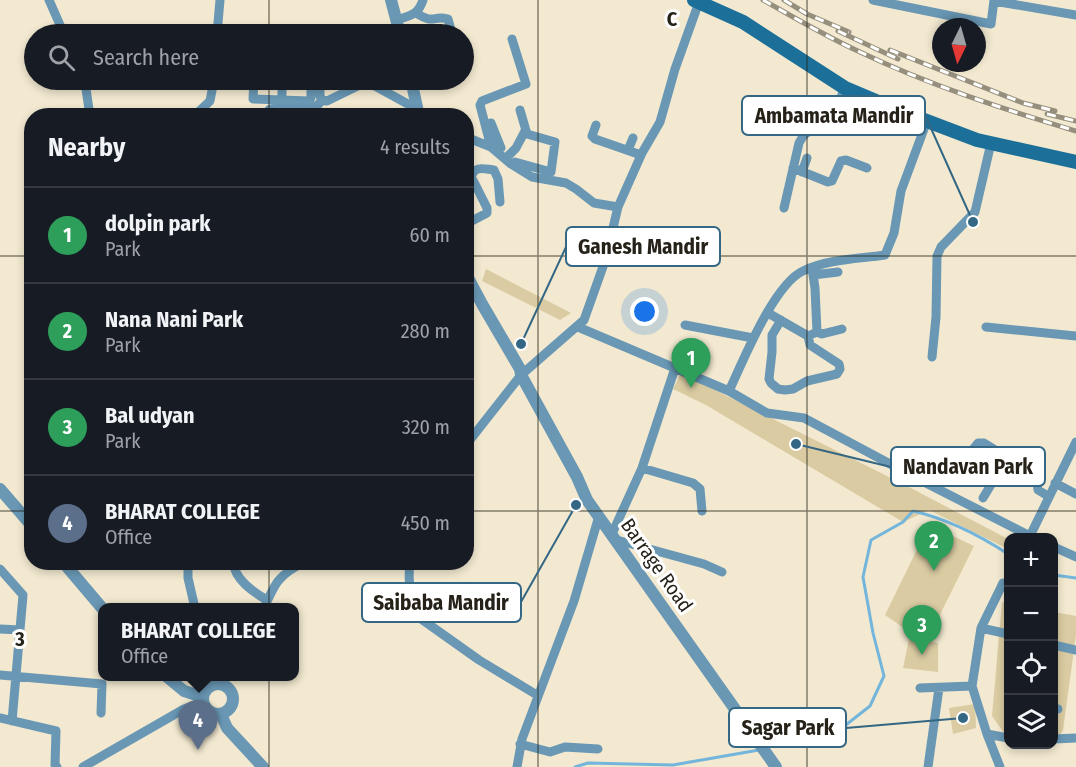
<!DOCTYPE html>
<meta charset="utf-8">
<style>
:root{--surface:#171b24;--page:#20242c;--text:#f1f3f6;--muted:#9ea1a6;--line:#363941;--accent:#9cb4c3}
body{margin:0;font-family:"Fira Sans Condensed",sans-serif;background:var(--page);color:var(--text)}
.controls{position:absolute;right:18px;bottom:18px;display:grid;overflow:hidden;border-radius:12px;box-shadow:0 3px 9px #0003}
.controls button{width:54px;height:54px;display:grid;place-items:center;padding:0;border:0;border-bottom:2px solid var(--line);background:var(--surface);color:var(--text);font:30px sans-serif}
.compass{position:absolute;left:932px;top:18px;width:54px;height:54px;border-radius:50%;background:var(--surface);box-shadow:0 3px 9px #0003;rotate:185deg}
.you{position:absolute;left:645px;top:312px;width:21px;height:21px;margin:-15px;border:4px solid #fff;border-radius:50%;background:#1a73e8;box-shadow:0 0 0 9px #1a73e833}
.badge{display:grid;place-items:center;width:39px;height:39px;border-radius:50%;background:var(--accent);color:#fff;font-size:20px;font-weight:700}
.pin{position:absolute;translate:-50% -50px;filter:drop-shadow(0 2px 3px #0008)}
.pin::after{content:'';position:absolute;top:32px;width:21px;height:18px;background:inherit;clip-path:polygon(0 0,100% 0,50% 100%)}
.popup{position:absolute;left:98px;top:603px;width:201px;height:78px;box-sizing:border-box;display:grid;place-content:center;border-radius:12px;background:var(--surface);filter:drop-shadow(0 2px 4px #0005);font-size:20px;white-space:nowrap;color:var(--muted)}
.popup b{font-size:22px;color:var(--text)}
.popup::after{content:'';position:absolute;left:50%;top:100%;margin-left:-12px;border:12px solid transparent;border-top-color:var(--surface)}
.list{margin:0;padding:0;list-style:none}
h2{display:flex;justify-content:space-between;align-items:center;height:78px;margin:0;padding:0 24px;font-size:26px}
h2 small{font-size:20px;font-weight:400;color:var(--muted)}
.list li{display:grid;grid-template-columns:39px 1fr auto;gap:18px;align-items:center;box-sizing:border-box;height:96px;padding:0 24px;border-top:2px solid var(--line)}
.list b{display:block;font-size:22px;white-space:nowrap}
.list p{margin:0;font-size:20px;white-space:nowrap;color:var(--muted)}
.list em{font-size:20px;font-style:normal;color:var(--muted)}
.icon{flex:none;width:33px;height:33px;fill:none;stroke:currentColor;stroke-width:2;stroke-linecap:round;stroke-linejoin:round}
.map{position:relative;flex:none;width:1076px;height:767px;overflow:hidden}
.search{position:absolute;background:var(--surface);box-shadow:0 3px 9px #0003;left:24px;top:24px;width:450px;height:66px;display:flex;align-items:center;gap:15px;box-sizing:border-box;padding:0 21px;border-radius:33px;color:var(--muted);font-size:22px}
.panel{position:absolute;background:var(--surface);box-shadow:0 3px 9px #0003;left:24px;top:108px;width:450px;height:462px;border-radius:24px}
.map>svg:first-child{display:block}
.green{fill:#dacba2}
.lines{fill:none;stroke-linecap:round;stroke-linejoin:round}
.stream{stroke:#74b5dc;stroke-width:3}
.minor{stroke:#6997b4;stroke-width:9}
.tertiary{stroke:#6997b4;stroke-width:12}
.secondary{stroke:#1b6f98;stroke-width:14}
.rail-casing{stroke:#968f7d;stroke-width:5}
.rail{stroke:#fff;stroke-width:3;stroke-dasharray:9;stroke-linecap:butt}
.grid{fill:none;stroke:#262219;stroke-width:1.5;stroke-opacity:0.55}
.labels{text-anchor:middle;stroke-width:6;stroke-linejoin:round;paint-order:stroke}
.street-label{font-size:20px;fill:#262219;stroke:#fff}
.grid-label{font-size:20px;text-anchor:middle;font-weight:bold;fill:#262219;stroke:#fff;stroke-width:6;stroke-linejoin:round;paint-order:stroke}
.leader{fill:none;stroke:#346784;stroke-width:2}
.callout-dot{fill:#346784;stroke:#fff;stroke-width:2}
.callout{fill:#fff;stroke:#346784;stroke-width:2}
.callout-label{font-size:21px;text-anchor:middle;font-weight:bold;fill:#262219}
</style>
<div class="map">
<svg width="1076" height="767" viewBox="0 0 1076 767">
<rect width="100%" height="100%" fill="#f2e9d0"/>
<path class="green" d="M486,269L571,313L560,320L482,281Z
M681,373L907,486L1008,539V549L929,510L903,522L706,405L673,389Z
M929,525L974,546L927,641L938,643V672L903,668L909,639L923,641L885,615Z
M1002,602L1008,603V733H1004L992,716Z
M1054,612L1076,616V635L1063,730L1059,736H1054Z
M975,704L976,728L953,734L949,708Z"/>
<g class="lines">
<path class="stream" d="M1054,575L1076,578
M765,748L794,740L833,735L870,706L884,676L873,633L863,577L871,540L903,522L913,511C948,519 979,535 1008,554
M575,767L588,763L673,765L759,750"/>
<path class="minor" d="M49,0L64,34
M873,0L991,24L994,0
M994,1L1076,15
M416,13C435,25 432,15 448,19L452,34
M397,20C411,15 418,15 423,0
M217,34L220,0
M464,46H465
M82,80L86,89L90,116
M254,80L253,99L309,101L311,98V80
M320,80V96L322,100L327,101L368,81
M364,80L417,109
M282,100V80
M194,116L210,101L214,80
M268,116V111L270,109L317,106L322,100
M491,123L501,148L491,147L480,105L482,101L526,84L512,39
M596,125L592,136L595,139L641,155
M466,137L491,147L511,164L532,177L566,183L576,189L594,203L618,207
M628,150L633,138
M507,157L516,148L525,131
M515,162L551,172L555,142L527,134L520,110
M793,168L828,182L832,181L841,161L846,160L867,168
M802,172L807,158
M466,190L476,186L471,177C475,165 484,169 494,170L498,179L500,202
M784,208L799,143C808,126 812,134 827,128L845,88
M466,224L487,213V208L476,186
M813,275L838,272
M768,313L808,336L810,345L839,364L840,369L837,374L807,381L793,389L785,390L778,389L771,383L769,379L772,352V335L781,320
M685,325L753,338
M578,327L729,391C743,361 774,284 803,271C828,259 858,259 885,255L894,233L901,191L927,121
M986,327L1076,336
M817,332L822,334L842,329
M808,336L817,332L815,288L812,268
M932,357L936,317L937,256L941,247L975,212L991,143
M729,391L767,413L804,418L922,481L1030,536L1076,442
M466,445L521,375L584,320L605,261L618,207L642,153L660,122L675,69L699,2
M642,468L693,483L700,489L702,511
M958,476L970,453L978,443H984L1036,475L1038,490L1048,496
M1055,483L1076,494
M983,498L1007,458
M611,536L642,468L675,368
M613,539L704,564L722,572
M1054,547L1076,557
M188,562V578L195,608
M221,562L233,565
M233,562C235,580 253,592 267,600
M410,562C408,580 410,600 417,616L479,660L537,695
M0,569L23,595L12,721
M1003,583L981,628L972,686L987,734L1008,738
M264,608C275,583 279,574 305,562
M981,628L1008,634
M0,629L20,630
M1054,645L1076,650
M0,675L102,684L101,713
M222,685L225,676
M920,688L972,686
M1054,709H1058
M0,718L56,731L55,765L57,767
M987,734L1000,767
M1054,739L1076,738
M520,744L550,752L565,747L598,749
M83,767L184,709L203,702
M517,767L522,739L574,601L599,516
M928,767L939,688"/>
<path class="tertiary" d="M391,0L400,34
M411,80L419,116
M466,274L482,304L520,369L521,375L577,477L587,500L776,767
M0,489L32,526
M63,562L102,608
M166,676L184,691L203,697
M203 699a15 15 0 1 1 30 0a15 15 0 1 1-30 0Z
M221,714L227,728L263,767"/>
<path class="secondary" d="M694,0L743,22L845,88L890,107L977,140L1076,162"/>
<defs>
<path id="rail" d="M763,0C795,18 827,37 860,52C929,85 1003,109 1076,131
M784,0L807,14L849,32
M838,31L898,59
M890,50L1023,103L1055,111
M1047,114L1076,121"/>
</defs>
<use href="#rail" class="rail-casing"/>
<use href="#rail" class="rail"/>
</g>
<path class="grid" d="M269,0V34M538,0V767M807,0V767M269,80V116M0,256H32M466,256H1076M0,511H32M466,511H1076M269,562V767"/>
<g class="labels">
<g class="street-label">
<text transform="translate(657 565) rotate(55)" y="7">Barrage Road</text>
</g>
</g>
<g class="grid-label">
<text x="672" y="26">C</text>
<text x="20" y="646">3</text>
</g>
<path class="leader" d="M973 222L925 115M521 344L566 247M796 444L891 467M576 505L521 602M963 718L846 728"/>
<g class="callout-dot">
<circle cx="973" cy="222" r="6"/>
<circle cx="521" cy="344" r="6"/>
<circle cx="796" cy="444" r="6"/>
<circle cx="576" cy="505" r="6"/>
<circle cx="963" cy="718" r="6"/>
</g>
<g class="callout">
<rect x="742" y="96" width="183" height="39" rx="6"/>
<rect x="566" y="227" width="154" height="39" rx="6"/>
<rect x="891" y="447" width="154" height="39" rx="6"/>
<rect x="362" y="583" width="159" height="39" rx="6"/>
<rect x="729" y="708" width="117" height="39" rx="6"/>
</g>
<g class="callout-label">
<text x="834" y="123">Ambamata Mandir</text>
<text x="643" y="254">Ganesh Mandir</text>
<text x="968" y="474">Nandavan Park</text>
<text x="441" y="610">Saibaba Mandir</text>
<text x="788" y="735">Sagar Park</text>
</g>
</svg>
<div class="controls">
<button>+</button>
<button>−</button>
<button><svg class="icon" aria-label="locate" viewBox="0 0 24 24"><circle cx="12" cy="12" r="6"/><path d="M12 2v4M12 18v4M2 12h4M18 12h4"/></svg></button>
<button><svg class="icon" aria-label="layers" viewBox="0 0 24 24"><path d="M12 4l9 5-9 5-9-5zM3 14l9 5 9-5"/></svg></button>
</div>
<svg class="compass" viewBox="-18 -18 36 36"><path d="M0-13l5 13h-10z" fill="#e53935"/><path d="M0 13l5-13h-10z" fill="#9ea1a6"/></svg>
<div class="you"></div>
<div class="pin badge" style="left:691px;top:388px;background:#2e9e5b">1</div>
<div class="pin badge" style="left:934px;top:571px;background:#2e9e5b">2</div>
<div class="pin badge" style="left:922px;top:655px;background:#2e9e5b">3</div>
<div class="pin badge" style="left:198px;top:750px;background:#5c6f8a">4</div>
<div class="popup"><b>BHARAT COLLEGE</b>Office</div>
<div class="search"><svg class="icon" aria-label="search" viewBox="0 0 24 24"><circle cx="10" cy="10" r="6"/><path d="M15 15l6 6"/></svg>Search here</div>
<section class="panel">
<h2>Nearby<small>4 results</small></h2>
<ul class="list">
<li><span class="badge" style="background:#2e9e5b">1</span><div><b>dolpin park</b><p>Park</p></div><em>60 m</em></li>
<li><span class="badge" style="background:#2e9e5b">2</span><div><b>Nana Nani Park</b><p>Park</p></div><em>280 m</em></li>
<li><span class="badge" style="background:#2e9e5b">3</span><div><b>Bal udyan</b><p>Park</p></div><em>320 m</em></li>
<li><span class="badge" style="background:#5c6f8a">4</span><div><b>BHARAT COLLEGE</b><p>Office</p></div><em>450 m</em></li>
</ul>
</section>
</div>
